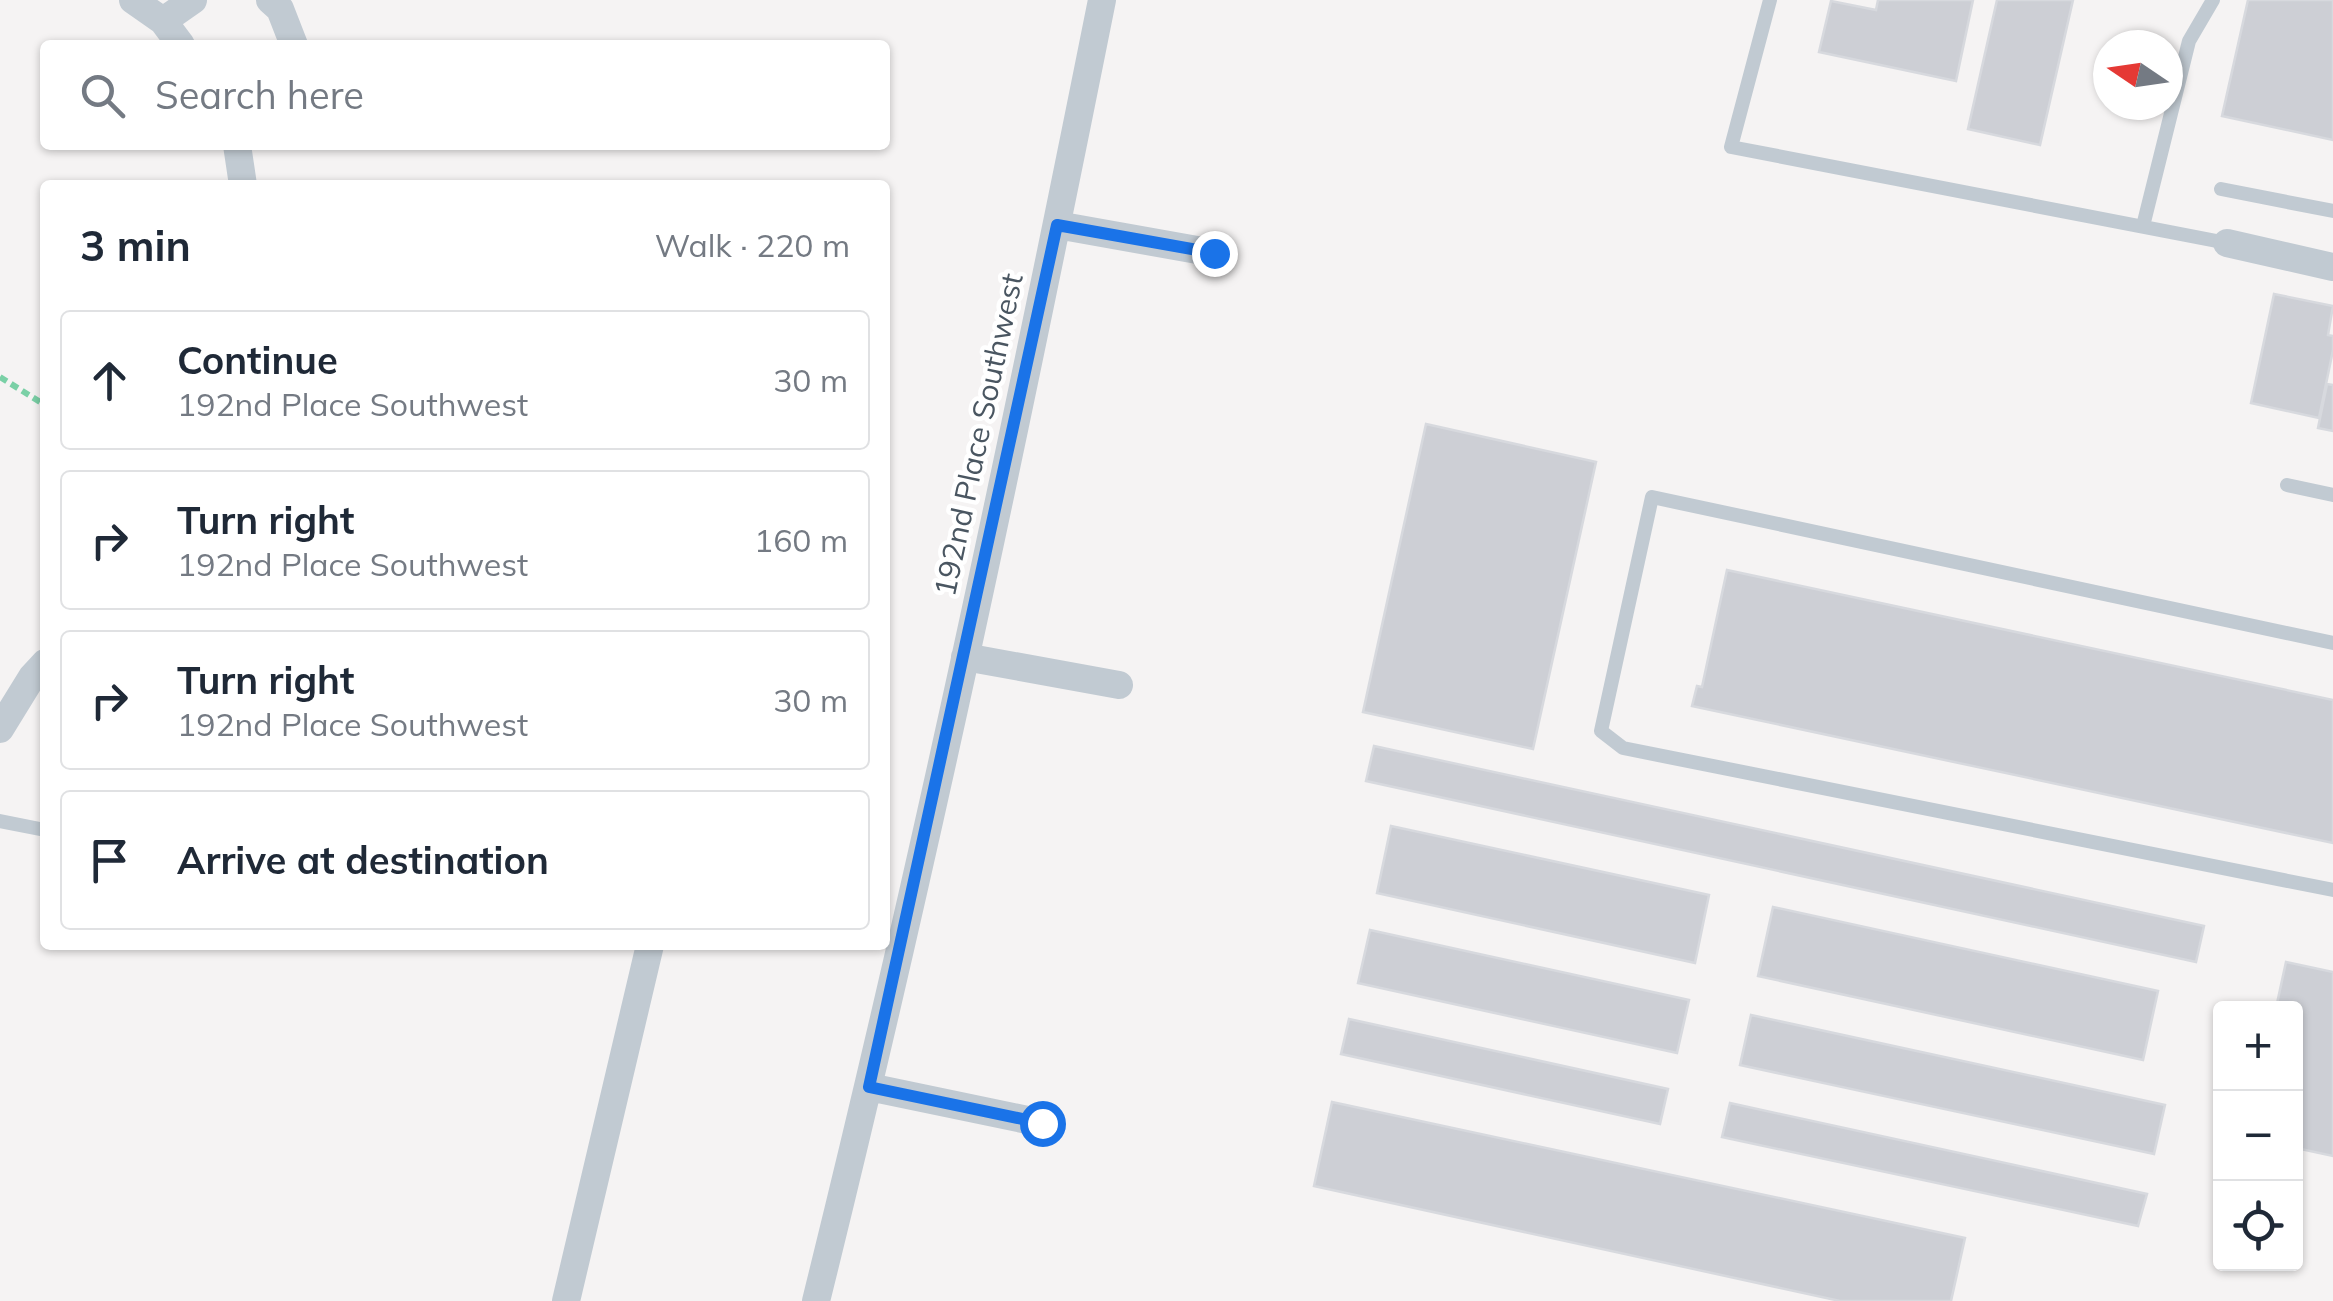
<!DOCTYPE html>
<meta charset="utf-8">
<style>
:root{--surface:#fff;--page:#f2f2f3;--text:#1f2937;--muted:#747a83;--line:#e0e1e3}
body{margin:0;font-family:Mulish,sans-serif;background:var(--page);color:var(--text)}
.controls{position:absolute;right:30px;bottom:30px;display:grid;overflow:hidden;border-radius:10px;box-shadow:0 2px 8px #0004}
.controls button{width:90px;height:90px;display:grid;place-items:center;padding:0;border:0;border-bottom:2px solid var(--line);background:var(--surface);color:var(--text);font:50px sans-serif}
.compass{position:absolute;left:2093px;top:30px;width:90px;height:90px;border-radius:50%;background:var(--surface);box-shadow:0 2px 8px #0004;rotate:283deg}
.stop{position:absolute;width:30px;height:30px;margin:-22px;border:8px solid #1a73e8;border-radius:50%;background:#fff}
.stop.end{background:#1a73e8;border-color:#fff;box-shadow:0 2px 10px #0008}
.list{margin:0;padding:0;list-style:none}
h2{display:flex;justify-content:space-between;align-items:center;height:130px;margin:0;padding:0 40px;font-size:42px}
h2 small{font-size:32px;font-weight:400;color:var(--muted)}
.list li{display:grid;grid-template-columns:65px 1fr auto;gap:30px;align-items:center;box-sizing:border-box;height:140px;margin:0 20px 20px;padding:0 20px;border:2px solid var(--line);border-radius:10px}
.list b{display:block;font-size:38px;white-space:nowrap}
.list p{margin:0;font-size:32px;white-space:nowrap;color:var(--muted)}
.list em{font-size:32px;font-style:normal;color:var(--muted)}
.icon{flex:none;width:55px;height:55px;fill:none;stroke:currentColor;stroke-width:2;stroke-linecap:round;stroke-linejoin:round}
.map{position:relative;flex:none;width:2333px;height:1301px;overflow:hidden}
.search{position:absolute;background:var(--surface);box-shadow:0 2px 8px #0004;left:40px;top:40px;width:850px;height:110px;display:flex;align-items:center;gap:25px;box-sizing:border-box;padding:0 35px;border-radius:10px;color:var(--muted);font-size:38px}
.panel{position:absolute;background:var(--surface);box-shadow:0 2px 8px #0004;left:40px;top:180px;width:850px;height:770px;border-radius:10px}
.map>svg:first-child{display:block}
.building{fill:#cdcfd5;stroke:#d7d9de;stroke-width:2.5}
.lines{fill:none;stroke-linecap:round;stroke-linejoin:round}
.path{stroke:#7ad0a6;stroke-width:6;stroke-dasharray:8 5;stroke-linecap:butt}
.service{stroke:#c1cad2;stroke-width:14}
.minor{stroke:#c1cad2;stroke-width:28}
.route{stroke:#1a73e8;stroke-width:12}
.labels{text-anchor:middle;stroke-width:9;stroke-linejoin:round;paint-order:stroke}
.street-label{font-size:30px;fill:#4a5661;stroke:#fff}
</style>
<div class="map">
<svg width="2333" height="1301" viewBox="0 0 2333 1301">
<rect width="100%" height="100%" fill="#f5f3f3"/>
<path class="building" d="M1878,0H1973L1956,81L1819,52L1831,1L1876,10Z
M1997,0H2073L2040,145L1968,129Z
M2248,0H2333V140L2222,116Z
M2274,294L2333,306L2328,335L2333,336V350L2319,418L2251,403Z
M2327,384L2333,385V431L2318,428Z
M1426,424L1596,462L1533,749L1363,712Z
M1727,570L2333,700V843L1692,706L1697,686L1702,687Z
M1374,746L2204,926L2196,962L1366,781Z
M1391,826L1709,895L1695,963L1377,893Z
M1773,907L2158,991L2143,1060L1758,976Z
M1370,930L1689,1000L1677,1053L1358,983Z
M2286,962L2333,972V1156L2296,1148V1008H2276Z
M1751,1015L2165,1105L2154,1154L1740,1065Z
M1349,1019L1668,1089L1660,1124L1341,1054Z
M1332,1102L1965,1238L1951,1301H1840L1314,1186Z
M1730,1103L2147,1194L2138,1226L1722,1137Z"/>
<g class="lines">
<path class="path" d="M0,377L45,405"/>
<path class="service" d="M1770,0L1731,147L2227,243
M2221,189L2333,211
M2143,226L2189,41L2213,0
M2287,485L2333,495
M2333,643L1652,497L1601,731L1623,748L2333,890
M0,821L45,830"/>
<path class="minor" d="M133,0L163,21L181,45
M270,0L280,9L294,45
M163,21L193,0
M237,145L243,185
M1057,225L1214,253
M2227,243L2333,267
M965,657L1119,685
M0,729L32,677L45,663
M869,1087L1042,1123
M566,1301L650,945
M816,1301C923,870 1015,435 1102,0"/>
</g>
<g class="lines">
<path class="route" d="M1042,1123L869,1087L1057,225L1214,253"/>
</g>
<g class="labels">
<g class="street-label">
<text transform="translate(979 435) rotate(-78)" y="10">192nd Place Southwest</text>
</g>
</g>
</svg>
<div class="controls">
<button>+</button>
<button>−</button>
<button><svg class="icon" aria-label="locate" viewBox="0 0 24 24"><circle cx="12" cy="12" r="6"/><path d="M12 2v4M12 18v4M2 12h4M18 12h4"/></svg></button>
</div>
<svg class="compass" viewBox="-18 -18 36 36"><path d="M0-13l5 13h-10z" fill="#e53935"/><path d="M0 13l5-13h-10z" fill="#747a83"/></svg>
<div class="stop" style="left:1042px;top:1123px"></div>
<div class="stop end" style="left:1214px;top:253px"></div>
<div class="search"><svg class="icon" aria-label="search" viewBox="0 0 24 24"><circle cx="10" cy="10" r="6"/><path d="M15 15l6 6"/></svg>Search here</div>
<section class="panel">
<h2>3 min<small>Walk · 220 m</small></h2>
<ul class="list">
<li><svg class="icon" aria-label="ahead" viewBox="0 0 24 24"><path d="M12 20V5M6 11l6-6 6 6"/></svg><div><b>Continue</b><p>192nd Place Southwest</p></div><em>30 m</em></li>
<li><svg class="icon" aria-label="right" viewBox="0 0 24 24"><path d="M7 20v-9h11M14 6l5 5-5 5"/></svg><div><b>Turn right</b><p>192nd Place Southwest</p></div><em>160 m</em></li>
<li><svg class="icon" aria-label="right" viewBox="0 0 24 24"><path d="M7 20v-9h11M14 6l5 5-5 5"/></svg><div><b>Turn right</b><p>192nd Place Southwest</p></div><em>30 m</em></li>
<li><svg class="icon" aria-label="arrive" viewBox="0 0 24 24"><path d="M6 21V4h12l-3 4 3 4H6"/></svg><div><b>Arrive at destination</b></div></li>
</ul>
</section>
</div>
